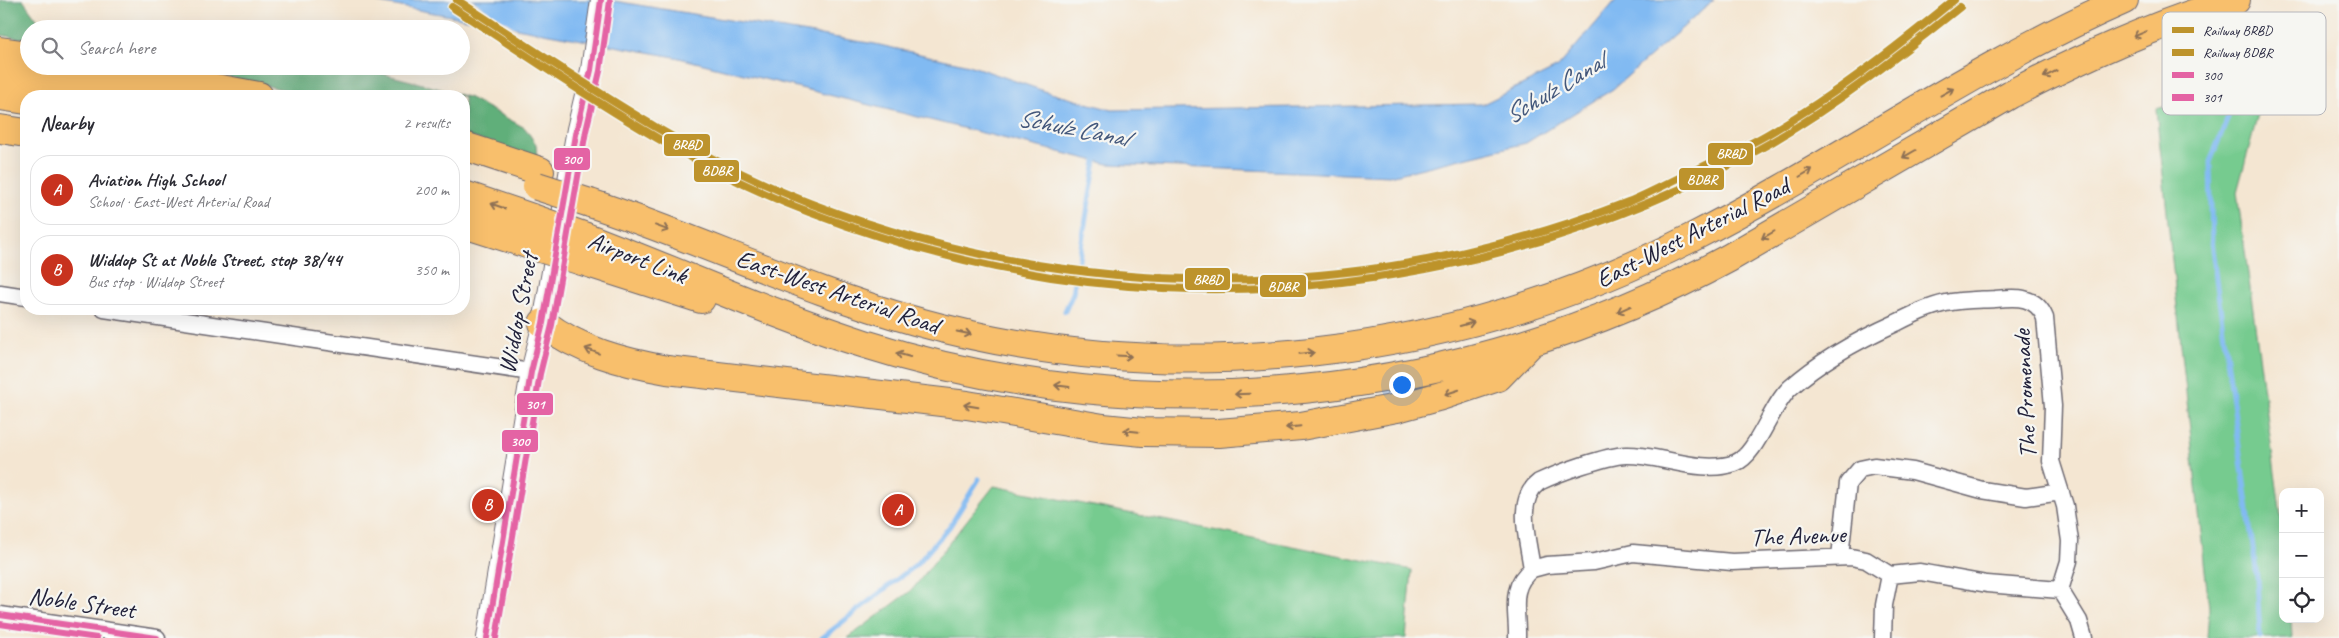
<!DOCTYPE html>
<meta charset="utf-8">
<style>
:root{--surface:#fff;--page:#f7f7f7;--text:#2b2b33;--muted:#7c7c81;--line:#e1e1e2;--accent:#c8321e}
body{margin:0;font-family:Caveat,sans-serif;background:var(--page);color:var(--text)}
.controls{position:absolute;right:15px;bottom:15px;display:grid;overflow:hidden;border-radius:10px;box-shadow:0 5px 20px #0002}
.controls button{width:45px;height:45px;display:grid;place-items:center;padding:0;border:0;border-bottom:1px solid var(--line);background:var(--surface);color:var(--text);font:25px sans-serif}
.you{position:absolute;left:1401px;top:384px;width:18px;height:18px;margin:-12px;border:4px solid #fff;border-radius:50%;background:#1a73e8;box-shadow:0 0 0 8px #1a73e833}
.badge{display:grid;place-items:center;width:32px;height:32px;border-radius:50%;background:var(--accent);color:#fff;font-size:16px;font-weight:700}
.pin{position:absolute;translate:-50% -50%;border:2px solid #fff;box-shadow:0 1px 5px #0006}
.list{margin:0;padding:0;list-style:none}
h2{display:flex;justify-content:space-between;align-items:center;height:65px;margin:0;padding:0 20px;font-size:21px}
h2 small{font-size:16px;font-weight:400;color:var(--muted)}
.list li{display:grid;grid-template-columns:32px 1fr auto;gap:15px;align-items:center;box-sizing:border-box;height:70px;margin:0 10px 10px;padding:0 10px;border:1px solid var(--line);border-radius:20px}
.list b{display:block;font-size:19px;white-space:nowrap}
.list p{margin:0;font-size:16px;white-space:nowrap;color:var(--muted)}
.list em{font-size:16px;font-style:normal;color:var(--muted)}
.icon{flex:none;width:28px;height:28px;fill:none;stroke:currentColor;stroke-width:2;stroke-linecap:round;stroke-linejoin:round}
.map{position:relative;flex:none;width:2339px;height:638px;overflow:hidden}
.search{position:absolute;background:var(--surface);box-shadow:0 5px 20px #0002;left:20px;top:20px;width:450px;height:55px;display:flex;align-items:center;gap:12px;box-sizing:border-box;padding:0 18px;border-radius:28px;color:var(--muted);font-size:19px}
.panel{position:absolute;background:var(--surface);box-shadow:0 5px 20px #0002;left:20px;top:90px;width:450px;height:225px;border-radius:20px}
.map>svg:first-child{display:block}
.green{fill:#76cb8f;stroke:#4c7665}
.forest{fill:#60af7a;stroke:#41685a}
.water{fill:#81baf2;stroke:#526e96}
.pier{fill:#f4e6d2}
.lines{fill:none;stroke-linecap:round;stroke-linejoin:round}
.stream{stroke:#81baf2;stroke-width:5}
.minor-casing{stroke:#6c6770;stroke-width:19}
.tertiary-casing{stroke:#6c6770;stroke-width:22}
.motorway-casing{stroke:#6c6770;stroke-width:30}
.minor{stroke:#fff;stroke-width:16}
.tertiary{stroke:#fff;stroke-width:20}
.motorway{stroke:#f8bf6c;stroke-width:28}
.motorway-bridge-casing{stroke:#6c6770;stroke-width:30;stroke-linecap:butt}
.motorway-bridge{stroke:#f8bf6c;stroke-width:28}
.bus-1-casing{stroke:#f6f6f2;stroke-width:10}
.bus-2-casing{stroke:#f6f6f2;stroke-width:10}
.bus-1{stroke:#e463a4;stroke-width:6}
.bus-2{stroke:#e463a4;stroke-width:6}
.rail-1-casing{stroke:#f6f6f2;stroke-width:11}
.rail-2-casing{stroke:#f6f6f2;stroke-width:11}
.rail-1{stroke:#bd932c;stroke-width:8}
.rail-2{stroke:#bd932c;stroke-width:8}
.oneway{stroke:#8d7054}
.labels{text-anchor:middle;stroke-width:4.5;stroke-linejoin:round;paint-order:stroke}
.street-label{font-size:25px;fill:#22223b;stroke:#f6f6f2}
.water-label{font-size:26px;font-style:italic;fill:#43577b;stroke:#f6f6f2}
.key{fill:#f6f6f2;stroke:#b6b6bb;stroke-width:1}
.key-label{font-size:14px;fill:#22223b}
.line-badge{stroke:#f6f6f2;stroke-width:2}
.badge-label{font-size:14px;text-anchor:middle;font-weight:bold;fill:#fff}
</style>
<div class="map">
<svg width="2339" height="638" viewBox="0 0 2339 638">
<rect width="100%" height="100%" fill="#f6f6f2"/>
<filter id="ink" filterUnits="userSpaceOnUse"><feTurbulence type="fractalNoise" baseFrequency=".02" numOctaves="2"/><feDisplacementMap in="SourceGraphic" scale="10" xChannelSelector="R" yChannelSelector="G"/><feConvolveMatrix kernelMatrix="1 2 1 2 8 2 1 2 1" color-interpolation-filters="sRGB"/></filter>
<filter id="wash" filterUnits="userSpaceOnUse"><feTurbulence type="fractalNoise" baseFrequency=".0096" numOctaves="4" result="noise"/><feDisplacementMap in="SourceGraphic" scale="20" xChannelSelector="R" yChannelSelector="G"/><feGaussianBlur stdDeviation="1.12" result="paint"/><feColorMatrix in="noise" values="0 0 0 0 0 0 0 0 0 0 0 0 0 0 0 0 0 1.4 0 .05"/><feComposite in="paint" operator="in"/></filter>
<g filter="url(#wash)">
<rect width="100%" height="100%" fill="#f4e6d2"/>
<path class="green" d="M2267,81L2237,192L2283,532V619H2291L2292,638H2207L2209,608L2156,109Z
M994,486L1412,570L1406,638H848L912,590Z"/>
<path class="forest" d="M0,0H23L44,29H29V40L0,35Z
M174,66H352L419,83L468,97L525,128L536,144L537,158L464,135V96H314Z"/>
<path class="water" d="M363,0H608L875,44L969,65L1047,92L1112,110L1483,104L1558,67L1616,0H1714L1613,89L1526,143L1390,176L1108,164L675,57Z"/>
<path class="pier" d="M450,0H472L521,32L491,26Z"/>
<g class="lines">
<path class="stream" d="M2247,69L2210,162L2212,249L2257,577L2260,638
M1065,311L1073,293L1097,155
M822,638L918,563L950,526L979,479"/>
</g>
</g>
<g filter="url(#ink)">
<g class="lines">
<defs>
<path id="minor" d="M0,293L26,297
M104,309L531,372
M1840,557L1848,483L1860,469L1874,466L1913,471L1982,490L2026,497L2061,492
M1532,569L1547,565L1594,562L1633,553L1732,562L1851,557L1866,560L1890,575L1920,572L1987,584L2060,590
M0,615L157,638
M1517,638C1518,612 1508,587 1532,569C1529,544 1514,500 1539,482C1558,473 1605,456 1626,455C1659,454 1701,475 1735,463C1757,455 1770,407 1790,388C1821,360 1858,340 1896,323C1912,315 1928,307 1946,303C1961,300 1978,300 1995,299C2016,297 2036,295 2045,318L2053,406L2051,461L2065,506L2070,541L2069,561L2060,590L2079,621L2084,638
M1883,638L1884,605L1890,575"/>
<path id="tertiary" d="M487,638L531,372L543,323L577,129L591,70L601,0"/>
<path id="motorway" d="M0,51L29,55
M94,66L259,96
M0,73L140,96
M0,96L26,100
M0,129L26,133
M464,146L540,171
M464,195L532,218
M590,203C700,239 804,290 915,321C1173,393 1454,359 1691,238C1838,163 1973,66 2124,0
M464,224L527,244
M586,237C679,272 770,314 865,344C1150,435 1466,401 1729,258L2011,94C2083,57 2157,23 2236,0
M582,261L701,299
M543,323C580,351 622,362 667,370L967,405L1103,428L1143,432L1219,433L1301,426L1397,408L1441,396L1498,377L1529,345"/>
</defs>
<use href="#minor" class="minor-casing"/>
<use href="#tertiary" class="tertiary-casing"/>
<use href="#motorway" class="motorway-casing"/>
<use href="#minor" class="minor"/>
<use href="#tertiary" class="tertiary"/>
<use href="#motorway" class="motorway"/>
<defs>
<path id="motorway-bridge" d="M537,186L590,203
M532,218L586,237
M527,244L582,261"/>
</defs>
<use href="#motorway-bridge" class="motorway-bridge-casing"/>
<use href="#motorway-bridge" class="motorway-bridge"/>
<defs>
<path id="bus-1" d="M0,615L157,638
M487,638L531,372L543,323L577,129L591,70L601,0"/>
<path id="bus-2" d="M0,624L97,638
M496,638L540,374L552,325L586,131L600,71L610,1"/>
</defs>
<use href="#bus-1" class="bus-1-casing"/>
<use href="#bus-2" class="bus-2-casing"/>
<use href="#bus-1" class="bus-1"/>
<use href="#bus-2" class="bus-2"/>
<defs>
<path id="rail-1" d="M457,0C571,74 684,155 812,204C1077,305 1363,305 1628,202C1648,194 1668,183 1687,174C1715,161 1742,149 1768,134C1834,96 1895,48 1954,0"/>
<path id="rail-2" d="M452,7C567,81 681,164 809,212C922,255 1042,283 1163,288C1371,298 1592,246 1772,142C1839,103 1900,55 1960,7"/>
</defs>
<use href="#rail-1" class="rail-1-casing"/>
<use href="#rail-2" class="rail-2-casing"/>
<use href="#rail-1" class="rail-1"/>
<use href="#rail-2" class="rail-2"/>
</g>
<defs><path id="oneway-shaft" d="M-6 0H5M1.5-3L5.5 0L1.5 3" fill="none" stroke-width="1.6" stroke-linecap="round" stroke-linejoin="round" transform="scale(1.25)"/></defs>
<g class="oneway">
<use href="#oneway-shaft" transform="translate(2140 34) rotate(158)"/>
<use href="#oneway-shaft" transform="translate(2050 74) rotate(153)"/>
<use href="#oneway-shaft" transform="translate(1947 92) rotate(-29)"/>
<use href="#oneway-shaft" transform="translate(1909 154) rotate(150)"/>
<use href="#oneway-shaft" transform="translate(1806 173) rotate(-30)"/>
<use href="#oneway-shaft" transform="translate(498 206) rotate(-161)"/>
<use href="#oneway-shaft" transform="translate(662 228) rotate(20)"/>
<use href="#oneway-shaft" transform="translate(1768 235) rotate(150)"/>
<use href="#oneway-shaft" transform="translate(1624 309) rotate(156)"/>
<use href="#oneway-shaft" transform="translate(1467 324) rotate(-15)"/>
<use href="#oneway-shaft" transform="translate(964 333) rotate(12)"/>
<use href="#oneway-shaft" transform="translate(592 351) rotate(-159)"/>
<use href="#oneway-shaft" transform="translate(1307 353) rotate(-6)"/>
<use href="#oneway-shaft" transform="translate(903 355) rotate(-164)"/>
<use href="#oneway-shaft" transform="translate(1124 356) rotate(3)"/>
<use href="#oneway-shaft" transform="translate(1062 386) rotate(-173)"/>
<use href="#oneway-shaft" transform="translate(1452 392) rotate(162)"/>
<use href="#oneway-shaft" transform="translate(1242 394) rotate(178)"/>
<use href="#oneway-shaft" transform="translate(971 406) rotate(-171)"/>
<use href="#oneway-shaft" transform="translate(1293 427) rotate(174)"/>
<use href="#oneway-shaft" transform="translate(1131 431) rotate(-174)"/>
</g>
</g>
<g class="labels">
<g class="street-label">
<text transform="translate(1692 232) rotate(-27)" y="9">East-West Arterial Road</text>
<text transform="translate(638 257) rotate(21)" y="9">Airport Link</text>
<text transform="translate(838 291) rotate(19)" y="9">East-West Arterial Road</text>
<text transform="translate(517 313) rotate(-79)" y="9">Widdop Street</text>
<text transform="translate(2024 394) rotate(-93)" y="9">The Promenade</text>
<text transform="translate(1798 535) rotate(-2)" y="9">The Avenue</text>
<text transform="translate(82 602) rotate(8)" y="9">Noble Street</text>
</g>
<g class="water-label">
<text transform="translate(1554 88) rotate(-31)" y="9">Schulz Canal</text>
<text transform="translate(1073 127) rotate(11)" y="9">Schulz Canal</text>
</g>
</g>
<rect x="2162" y="12" width="164" height="103" rx="8" class="key"/>
<rect x="2172" y="27" width="22" height="6" fill="#bd932c"/>
<rect x="2172" y="49" width="22" height="7" fill="#bd932c"/>
<rect x="2172" y="72" width="22" height="6" fill="#e463a4"/>
<rect x="2172" y="94" width="22" height="7" fill="#e463a4"/>
<g class="key-label">
<text x="2203" y="35">Railway BRBD</text>
<text x="2203" y="57">Railway BDBR</text>
<text x="2203" y="80">300</text>
<text x="2203" y="102">301</text>
</g>
<g class="line-badge">
<rect x="663" y="133" width="48" height="24" rx="5" fill="#bd932c"/>
<rect x="1707" y="142" width="47" height="24" rx="5" fill="#bd932c"/>
<rect x="553" y="147" width="38" height="24" rx="5" fill="#e463a4"/>
<rect x="693" y="159" width="47" height="24" rx="5" fill="#bd932c"/>
<rect x="1678" y="167" width="47" height="24" rx="5" fill="#bd932c"/>
<rect x="1184" y="267" width="47" height="24" rx="5" fill="#bd932c"/>
<rect x="1259" y="274" width="48" height="24" rx="5" fill="#bd932c"/>
<rect x="516" y="392" width="38" height="24" rx="5" fill="#e463a4"/>
<rect x="501" y="429" width="38" height="24" rx="5" fill="#e463a4"/>
</g>
<g class="badge-label">
<text x="687" y="149">BRBD</text>
<text x="1731" y="158">BRBD</text>
<text x="572" y="164">300</text>
<text x="717" y="175">BDBR</text>
<text x="1702" y="184">BDBR</text>
<text x="1208" y="284">BRBD</text>
<text x="1283" y="291">BDBR</text>
<text x="535" y="409">301</text>
<text x="520" y="446">300</text>
</g>
</svg>
<div class="controls">
<button>+</button>
<button>−</button>
<button><svg class="icon" aria-label="locate" viewBox="0 0 24 24"><circle cx="12" cy="12" r="6"/><path d="M12 2v4M12 18v4M2 12h4M18 12h4"/></svg></button>
</div>
<div class="you"></div>
<div class="pin badge" style="left:898px;top:510px">A</div>
<div class="pin badge" style="left:488px;top:505px">B</div>
<div class="search"><svg class="icon" aria-label="search" viewBox="0 0 24 24"><circle cx="10" cy="10" r="6"/><path d="M15 15l6 6"/></svg>Search here</div>
<section class="panel">
<h2>Nearby<small>2 results</small></h2>
<ul class="list">
<li><span class="badge">A</span><div><b>Aviation High School</b><p>School · East-West Arterial Road</p></div><em>200 m</em></li>
<li><span class="badge">B</span><div><b>Widdop St at Noble Street, stop 38/44</b><p>Bus stop · Widdop Street</p></div><em>350 m</em></li>
</ul>
</section>
</div>
